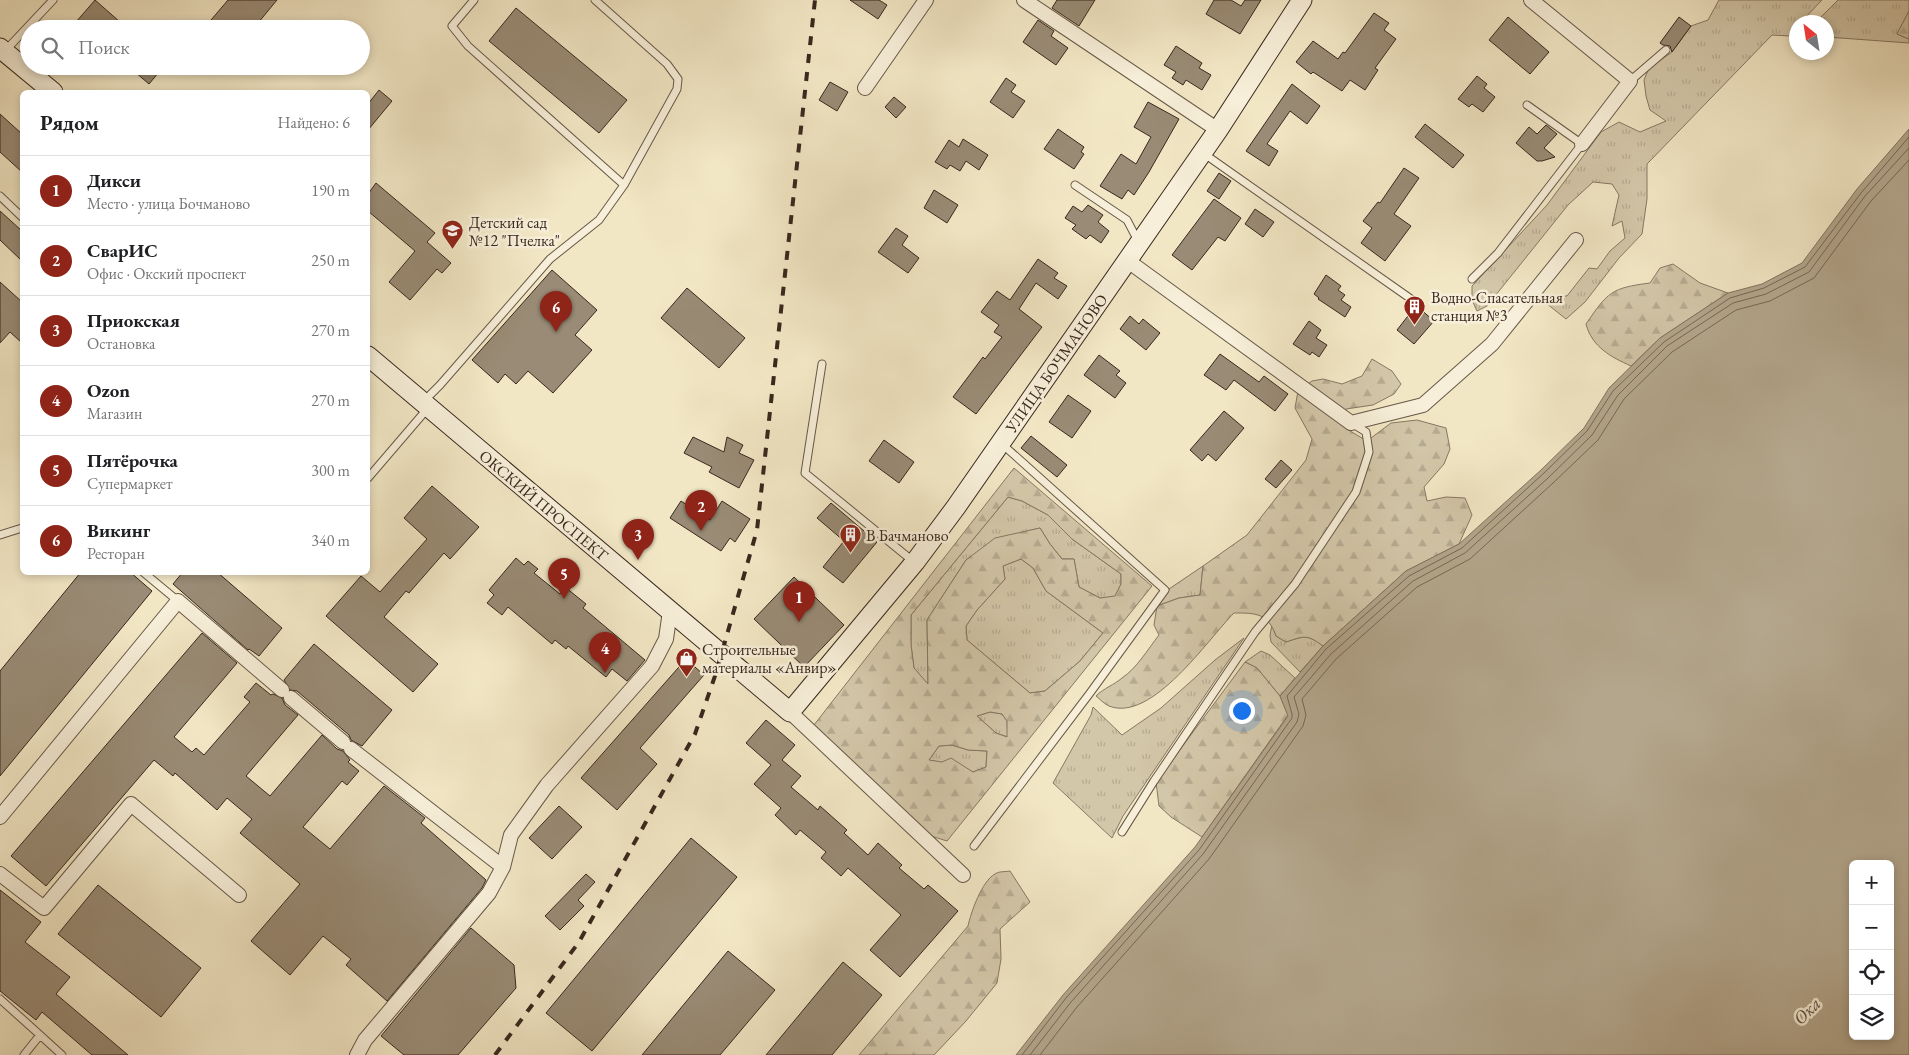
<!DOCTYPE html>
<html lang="ru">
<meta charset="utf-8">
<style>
:root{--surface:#fff;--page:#f2f2f2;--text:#202124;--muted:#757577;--line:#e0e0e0;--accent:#8f2418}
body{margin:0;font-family:"EB Garamond",serif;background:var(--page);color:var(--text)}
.controls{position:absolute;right:15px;bottom:15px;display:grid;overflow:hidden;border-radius:8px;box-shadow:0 2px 8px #0003}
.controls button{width:45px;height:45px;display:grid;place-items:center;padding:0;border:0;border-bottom:1px solid var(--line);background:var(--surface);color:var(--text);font:25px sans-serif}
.compass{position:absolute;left:1789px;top:15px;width:45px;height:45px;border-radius:50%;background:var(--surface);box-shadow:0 2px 8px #0003;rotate:330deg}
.you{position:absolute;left:1241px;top:710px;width:18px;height:18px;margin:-12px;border:4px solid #fff;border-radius:50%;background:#1a73e8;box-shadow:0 0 0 8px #1a73e833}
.badge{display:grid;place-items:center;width:32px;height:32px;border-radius:50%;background:var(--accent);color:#fff;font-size:16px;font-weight:700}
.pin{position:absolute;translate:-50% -41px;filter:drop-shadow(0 1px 2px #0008)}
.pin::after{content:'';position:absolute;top:26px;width:18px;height:15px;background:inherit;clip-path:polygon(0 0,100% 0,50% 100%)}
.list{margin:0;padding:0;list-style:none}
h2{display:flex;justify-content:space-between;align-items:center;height:65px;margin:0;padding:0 20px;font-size:21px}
h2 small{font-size:16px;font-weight:400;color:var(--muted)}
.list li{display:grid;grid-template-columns:32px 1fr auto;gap:15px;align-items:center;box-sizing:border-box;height:70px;padding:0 20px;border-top:1px solid var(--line)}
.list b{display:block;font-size:19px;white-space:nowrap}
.list p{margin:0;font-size:16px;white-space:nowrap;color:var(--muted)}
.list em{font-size:16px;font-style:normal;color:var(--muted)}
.icon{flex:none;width:28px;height:28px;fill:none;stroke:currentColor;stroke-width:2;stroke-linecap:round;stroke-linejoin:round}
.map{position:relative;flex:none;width:1909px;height:1055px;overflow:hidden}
.search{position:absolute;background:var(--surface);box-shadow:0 2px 8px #0003;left:20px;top:20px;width:350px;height:55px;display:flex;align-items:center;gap:12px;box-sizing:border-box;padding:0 18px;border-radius:28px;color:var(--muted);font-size:19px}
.panel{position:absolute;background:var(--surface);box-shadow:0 2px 8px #0003;left:20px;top:90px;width:350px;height:485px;border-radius:8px}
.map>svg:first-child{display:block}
.grass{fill:url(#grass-tufts);stroke:#867864}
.forest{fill:url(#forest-firs);stroke:#867864;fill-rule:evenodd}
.water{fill:#b3a68c;stroke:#827460;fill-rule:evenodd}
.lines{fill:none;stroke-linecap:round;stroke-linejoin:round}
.shore{stroke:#766755;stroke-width:1}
.building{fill:#998b75;stroke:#39281e}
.lane-casing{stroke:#675848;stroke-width:9}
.street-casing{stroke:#675848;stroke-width:16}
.secondary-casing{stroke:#39281e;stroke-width:21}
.lane{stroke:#f7efd9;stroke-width:7}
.street{stroke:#f7efd9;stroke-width:14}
.secondary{stroke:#f7efd9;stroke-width:19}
.rail{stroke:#39281e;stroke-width:4;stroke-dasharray:9 9;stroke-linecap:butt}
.labels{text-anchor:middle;stroke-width:5;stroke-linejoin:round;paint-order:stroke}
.poi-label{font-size:16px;fill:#39281e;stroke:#f7efd9;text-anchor:start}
.street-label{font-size:16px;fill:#39281e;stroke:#f7efd9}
.water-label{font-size:18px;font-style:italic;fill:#5e4e3f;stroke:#f7efd9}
</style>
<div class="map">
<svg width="1909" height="1055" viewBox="0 0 1909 1055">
<defs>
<pattern id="grass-tufts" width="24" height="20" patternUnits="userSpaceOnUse" patternTransform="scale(1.25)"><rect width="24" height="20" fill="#d3c7a9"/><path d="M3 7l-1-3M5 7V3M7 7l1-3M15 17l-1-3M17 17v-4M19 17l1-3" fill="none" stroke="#b6ab91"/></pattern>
<pattern id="forest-firs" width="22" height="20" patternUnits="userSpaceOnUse" patternTransform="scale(1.25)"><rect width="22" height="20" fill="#d3c7a9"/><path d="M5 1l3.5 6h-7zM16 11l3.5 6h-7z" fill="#b6ab91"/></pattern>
</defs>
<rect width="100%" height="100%" fill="#f2e7c5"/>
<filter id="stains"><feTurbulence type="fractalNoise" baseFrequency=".004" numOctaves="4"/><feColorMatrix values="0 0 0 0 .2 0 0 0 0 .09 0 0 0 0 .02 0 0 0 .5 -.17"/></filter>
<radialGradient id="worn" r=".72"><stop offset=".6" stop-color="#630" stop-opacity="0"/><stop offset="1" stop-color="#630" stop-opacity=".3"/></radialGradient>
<path class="grass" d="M1719,0H1822L1801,22H1796V28L1790,36L1772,35L1647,164V199L1642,234L1619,258L1585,302L1566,319L1546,303L1554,296H1567L1589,268L1597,269L1610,251L1625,238L1622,221L1612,226L1619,195L1612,184L1593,182L1568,205L1487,306L1477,311L1472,300V286L1547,205L1601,132L1619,122L1640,132L1666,121L1650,110L1646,96L1644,80L1649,68L1672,52L1691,26L1708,20Z
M1838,0H1909V11L1897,34L1909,39V43L1827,37L1826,22H1816Z
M1008,497L1022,501L1048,515L1072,539L1121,574V584L1115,597L1100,598L1079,587L1074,559H1062L1050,544L1040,528L1020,533L966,560L927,620L928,685L914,668L911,645V615Z
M1021,559L1033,568L1046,591L1103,633L1080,661L1045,691L1030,693L967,640L966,626L977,610L1005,579L1003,566Z
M1203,566L1200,595L1179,598L1157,606L1169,589Z
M1272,625L1276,636L1286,642C1304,636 1307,634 1323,646L1300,672L1271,642L1270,635Z
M1244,638L1123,816L1112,838L1053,783L1091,715L1093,707L1122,735L1161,708L1215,660Z
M1261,651L1270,655L1295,678L1280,696L1257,668L1245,662Z
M990,712L1002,714L1007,721L1008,737L996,733L977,716Z
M952,745L968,750L987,751L986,767L973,772L963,767L929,760L939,746Z"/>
<path class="forest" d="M1909,11V39L1897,34Z
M1673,264L1700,283L1728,293L1660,338L1631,366C1611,357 1592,347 1586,324C1608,292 1611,288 1650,283L1660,268Z
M1372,359L1392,371L1401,384L1394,394L1373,405L1346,409L1345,428L1367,441L1391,423L1417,420L1446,428L1450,449L1444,464L1424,487L1427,501L1446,497L1465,498L1472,515L1459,544L1406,571L1323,646C1307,634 1304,636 1286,642L1276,636C1268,613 1256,613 1234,613C1208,639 1152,723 1109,706C1104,704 1100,699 1096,696C1104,688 1114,685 1122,678C1137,668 1148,649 1159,635L1154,625L1157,606L1179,598L1200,595L1203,566L1247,535L1306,460L1312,439L1295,408L1298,391L1312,381L1323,379L1342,384L1362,376Z
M1014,468L1152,586L947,841L931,836L814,725ZM1008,497L1022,501L1048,515L1072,539L1121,574V584L1115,596L1100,598L1079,587L1074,559H1062L1050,544L1040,528L995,538L966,560L927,620L928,684L914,668L911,645V615ZM1021,559L1033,568L1046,591L1103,633L1080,661L1045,691L1030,693L967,640L966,626L977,610L1005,579L1003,566ZM990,712L1002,714L1007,721V737L996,733L977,716ZM952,745L968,750L987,751L986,767L973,772L951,758L942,762L929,760L939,746Z
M1245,662L1257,668L1280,696L1288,715L1202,837L1171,817L1159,806L1156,782Z
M1010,871L1030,902L1000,929L1001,959L997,983L966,1021L934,1055H859L968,926C971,912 982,881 995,874C999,871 1005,872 1010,871Z"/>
<path class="water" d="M1909,129V1055H1016L1063,995L1195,847L1288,716L1280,696L1323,646L1406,571L1459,544L1541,470L1584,428L1609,388L1660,338L1728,293L1762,284L1802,263L1857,189ZM1853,864H1890V1036H1853Z"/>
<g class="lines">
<path class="shore" d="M1022,1055L1066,998L1199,850L1292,718V714L1287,696L1326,649L1409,576L1462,548L1544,473L1587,431L1613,391L1664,342L1730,298L1764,288L1805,267L1861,193L1909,137
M1030,1055L1071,1002L1203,854L1297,722L1299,714L1294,697L1331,654L1413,581L1465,553L1548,478L1592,435L1618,395L1667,346L1733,303L1766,294L1809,272L1865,196L1909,148
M1040,1055L1077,1007L1209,859L1303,726L1306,715L1302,699L1336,659L1417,587L1470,559L1553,483L1598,440L1624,399L1672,352L1736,310L1770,301L1814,278L1871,201L1909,160"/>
</g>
<path class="building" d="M95,0L128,29H84L76,22Z
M228,0H277L253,29H221L211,20Z
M850,0H879L887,5L878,19Z
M1057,0H1095L1079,26L1052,8Z
M1214,0H1231L1241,6L1245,0H1261L1240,34L1206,14Z
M516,8L627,100L599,133L489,41Z
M1374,13L1389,23L1384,30L1396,39L1375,68L1378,70L1365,90L1350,80L1342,91L1313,72L1311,74L1296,62L1313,41L1338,59L1343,52L1345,53Z
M1508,17L1549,52L1530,74L1489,40Z
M1679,17L1691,26L1672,52L1670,46L1663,45L1660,43Z
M1038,20L1054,31L1051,36L1068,48L1056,65L1023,42Z
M1176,46L1202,63L1199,68L1211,75L1202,90L1186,80L1183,85L1172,78L1176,72L1164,65Z
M128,66H164L149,84Z
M1477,76L1487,84L1484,88L1495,97L1483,112L1472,104L1469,107L1458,99Z
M1006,78L1016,85L1011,92L1025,101L1013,118L990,102Z
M830,82L848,92L837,111L819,100Z
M1292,84L1320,106L1307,124L1290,111L1267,144L1278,151L1269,166L1246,151Z
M379,90L392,101L368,130V104Z
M894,97L906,107L896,118L885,107Z
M1148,102L1179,119L1149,172L1134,195L1128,190L1122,199L1100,186L1121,154L1136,164L1151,137L1134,127Z
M0,114L22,134V172L0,152Z
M1425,124L1464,155L1453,168L1415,137Z
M1546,125L1557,134L1544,148L1555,157L1542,161H1537L1516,143L1529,127L1537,134Z
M1058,129L1084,147L1081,152L1084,154L1074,169L1044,149Z
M963,139L988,155L979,170L966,161L960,171L950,165L947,169L935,162L949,140L959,147Z
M1404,168L1419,178L1394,214L1411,226L1385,261L1361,243L1372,228L1363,221L1378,202L1380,203Z
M1219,173L1231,181L1219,199L1207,191Z
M376,183L435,233L427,242L451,263L442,273L437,269L410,300L389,282L415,251L368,211V194Z
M934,190L958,205L947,223L924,208Z
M1214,199L1241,218L1225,241L1218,237L1192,270L1172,255Z
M1088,205L1103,215L1098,222L1109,231L1101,243L1090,235L1086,239L1072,229L1076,225L1065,218L1073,206L1082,212Z
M1255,209L1274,222L1263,237L1245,224Z
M0,211L22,231V261L0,240Z
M896,228L908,236L902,245L919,258L908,273L878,252Z
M1038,259L1058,273L1054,278L1067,286L1058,299L1036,283L1019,309L1042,327L976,414L953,397L983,357L985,359L1002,337L994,332L999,325L981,312L997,291L1010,300Z
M552,270L597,310L575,335L592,350L553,393L528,371L516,384L505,374L498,383L472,360Z
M1326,275L1341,286L1338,290L1345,295L1341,300L1351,307L1345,317L1318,299L1319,298L1314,294Z
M0,282L22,302V343L10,332L0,343Z
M687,288L745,338L719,368L661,318Z
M1419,308L1434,321L1414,344L1397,330L1411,312L1414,315Z
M1130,316L1139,324L1143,319L1160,333L1146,350L1120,329Z
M1309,321L1321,330L1316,338L1327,345L1319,357L1312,352L1310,355L1293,344Z
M1220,354L1259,382L1264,376L1288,394L1275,411L1234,380L1226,390L1204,375Z
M1099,355L1120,371L1116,375L1126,383L1115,398L1084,375Z
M1068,395L1091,411L1072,438L1049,422Z
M1224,411L1244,428L1216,461L1208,454L1202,461L1190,450Z
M1031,436L1067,465L1057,477L1021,448Z
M693,437L724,452L727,437L743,445L739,453L754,460L739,488L709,472L712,467L684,453Z
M884,440L914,462L899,483L869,461Z
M1281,460L1292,470L1276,488L1265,479Z
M432,486L479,527L450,559L444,553L409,593L406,591L384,617L438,664L413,692L326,616L361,576L380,592L427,539L404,518Z
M681,501L710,520L722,501L750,519L735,542L730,538L721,551L670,518Z
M831,503L877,542L843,583L823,567L844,541L817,518Z
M516,558L524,565L528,561L538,569L534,573L560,594L565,587L586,604L583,608L645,660L627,681L612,669L606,677L568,646L566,649L555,640L552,644L508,607L502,615L487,603L494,595L489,590Z
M81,572H130L152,591L0,776V671Z
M183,572H217L282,628L259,656L249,649L248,650L173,584Z
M794,577L844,625L804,667L754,619Z
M202,633L237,663L174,737L192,752L196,748L204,755L250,702L244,697L256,683L271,695L273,694L282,698L285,705L298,715L246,776L270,796L322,735L337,749L343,751L350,760L348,762L359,771L347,785L342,781L303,827L330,849L384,786L425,818L421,823L486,880L482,888L387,1001L346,965L351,959L323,936L290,975L251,941L300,884L240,833L252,819L227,798L217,810L175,773L173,776L154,760L46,886L11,856Z
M314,644L392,710L362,746L351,740L349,735L297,691L290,690L284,680Z
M686,659L704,675L640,748L657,764L617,810L581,778Z
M766,720L795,745L782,760L801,776L791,787L818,810L820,806L847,830L844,833L868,855L878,843L902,865L899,868L924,889L928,885L958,911L900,977L870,950L901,915L848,868L841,876L821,858L826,852L800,830L796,835L775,815L781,808L754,784L771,765L746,743Z
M559,806L582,827L552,859L529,838Z
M691,838L737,877L592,1051L546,1013Z
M586,874L595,882L578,900L584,906L560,930L545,916Z
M98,885L201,968L161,1017L58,934Z
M0,890L41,922L25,942L70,977L56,994L128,1055H92L42,1012L36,1020L0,991Z
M471,928L514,965L516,988L458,1055H404L381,1036Z
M728,951L775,990L720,1055H642Z
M843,962L882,995L832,1055H766Z"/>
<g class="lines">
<defs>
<path id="lane" d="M474,0L452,26L468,46L624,185
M5,51L53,0
M1630,81L1666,50
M1203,153L1411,299
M1075,185L1127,220L1138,241
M0,196L22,217
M1472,279L1498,253L1582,144L1527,105
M822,364L805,473L914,562
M423,402L440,385L550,259L599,220L624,185L677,89L678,79L667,64L595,0
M368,478L428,408
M0,535L22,528
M143,572L178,601
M1122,832L1154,781L1255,632L1295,584L1356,492L1369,452L1366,432L1353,424
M974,846L1090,693L1165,590L1002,444
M0,999L40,1035L24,1055
M40,1035L62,1055"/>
<path id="street" d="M1024,0L1218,130
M1531,0L1630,81L1582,144
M865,88L926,0
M1128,261L1351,423L1423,405L1492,344L1576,240
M291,698L343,742
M790,712L963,875
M351,749L503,867
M0,817L178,601L282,690
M0,874L44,908L131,804L239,895
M357,1055L365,1040L489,893L503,867L511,835L547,785L652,666L666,639L670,611"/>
<path id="secondary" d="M0,48L53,92
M368,356L790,712L915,562L956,507L1218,130L1302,0"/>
</defs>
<use href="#lane" class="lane-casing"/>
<use href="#street" class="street-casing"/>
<use href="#secondary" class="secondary-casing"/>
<use href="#lane" class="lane"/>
<use href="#street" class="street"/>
<use href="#secondary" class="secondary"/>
<path class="rail" d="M495,1055L579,942L695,734L716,673L757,530L815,0"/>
</g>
<defs>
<symbol id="school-pin" viewBox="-11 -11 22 30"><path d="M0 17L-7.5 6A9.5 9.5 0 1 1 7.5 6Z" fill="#8f2418" stroke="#f7efd9"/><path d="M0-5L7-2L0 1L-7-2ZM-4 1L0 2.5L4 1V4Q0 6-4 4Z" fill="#fff"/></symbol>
<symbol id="building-pin" viewBox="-11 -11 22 30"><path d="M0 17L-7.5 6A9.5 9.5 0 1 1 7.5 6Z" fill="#8f2418" stroke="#f7efd9"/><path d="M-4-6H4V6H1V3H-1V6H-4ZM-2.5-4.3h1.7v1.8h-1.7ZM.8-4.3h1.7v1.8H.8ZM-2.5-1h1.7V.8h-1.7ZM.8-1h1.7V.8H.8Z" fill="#fff"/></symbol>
<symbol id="shop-pin" viewBox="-11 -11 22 30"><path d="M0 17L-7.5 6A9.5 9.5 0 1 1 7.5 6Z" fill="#8f2418" stroke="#f7efd9"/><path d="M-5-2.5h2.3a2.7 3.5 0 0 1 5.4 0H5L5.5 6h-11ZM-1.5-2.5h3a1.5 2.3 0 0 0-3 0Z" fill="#fff"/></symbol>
</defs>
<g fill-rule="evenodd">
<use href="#school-pin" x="440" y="218" width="25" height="34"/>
<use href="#building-pin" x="1402" y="294" width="25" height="34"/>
<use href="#building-pin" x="838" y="522" width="25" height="34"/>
<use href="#shop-pin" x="674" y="646" width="25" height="34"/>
</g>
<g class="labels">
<g class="poi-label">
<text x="469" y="228">Детский сад<tspan x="469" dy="18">№12 "Пчелка"</tspan></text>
<text x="1431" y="303">Водно-Спасательная<tspan x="1431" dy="18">станция №3</tspan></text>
<text x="866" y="541">В Бачманово</text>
<text x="702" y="655">Строительные<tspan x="702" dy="18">материалы «Анвир»</tspan></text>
</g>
<g class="street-label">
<text transform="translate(1056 363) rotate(-55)" y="6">УЛИЦА БОЧМАНОВО</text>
<text transform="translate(544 505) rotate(40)" y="6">ОКСКИЙ ПРОСПЕКТ</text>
</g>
<g class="water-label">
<text transform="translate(1807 1011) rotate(-44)" y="6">Ока</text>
</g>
</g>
<rect width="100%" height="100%" filter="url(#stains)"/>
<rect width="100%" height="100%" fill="url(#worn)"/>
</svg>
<div class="controls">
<button>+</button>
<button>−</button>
<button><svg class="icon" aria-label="locate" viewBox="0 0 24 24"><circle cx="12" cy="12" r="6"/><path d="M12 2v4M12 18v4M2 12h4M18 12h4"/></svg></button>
<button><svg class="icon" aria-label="layers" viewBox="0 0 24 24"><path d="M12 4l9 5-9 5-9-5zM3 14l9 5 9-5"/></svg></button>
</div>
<svg class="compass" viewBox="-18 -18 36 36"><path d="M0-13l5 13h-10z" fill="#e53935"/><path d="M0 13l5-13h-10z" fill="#757577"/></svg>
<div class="you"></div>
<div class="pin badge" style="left:799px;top:622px">1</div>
<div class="pin badge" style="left:701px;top:531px">2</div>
<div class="pin badge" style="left:638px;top:560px">3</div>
<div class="pin badge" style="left:605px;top:673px">4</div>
<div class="pin badge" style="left:564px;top:599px">5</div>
<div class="pin badge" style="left:556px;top:332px">6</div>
<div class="search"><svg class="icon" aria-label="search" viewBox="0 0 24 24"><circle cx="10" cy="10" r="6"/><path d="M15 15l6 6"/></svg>Поиск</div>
<section class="panel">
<h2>Рядом<small>Найдено: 6</small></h2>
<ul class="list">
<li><span class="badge">1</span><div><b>Дикси</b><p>Место · улица Бочманово</p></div><em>190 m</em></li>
<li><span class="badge">2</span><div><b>СварИС</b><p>Офис · Окский проспект</p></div><em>250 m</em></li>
<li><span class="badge">3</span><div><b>Приокская</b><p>Остановка</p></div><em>270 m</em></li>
<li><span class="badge">4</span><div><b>Ozon</b><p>Магазин</p></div><em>270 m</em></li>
<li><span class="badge">5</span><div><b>Пятёрочка</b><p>Супермаркет</p></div><em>300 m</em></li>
<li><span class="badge">6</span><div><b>Викинг</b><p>Ресторан</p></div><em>340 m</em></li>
</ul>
</section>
</div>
